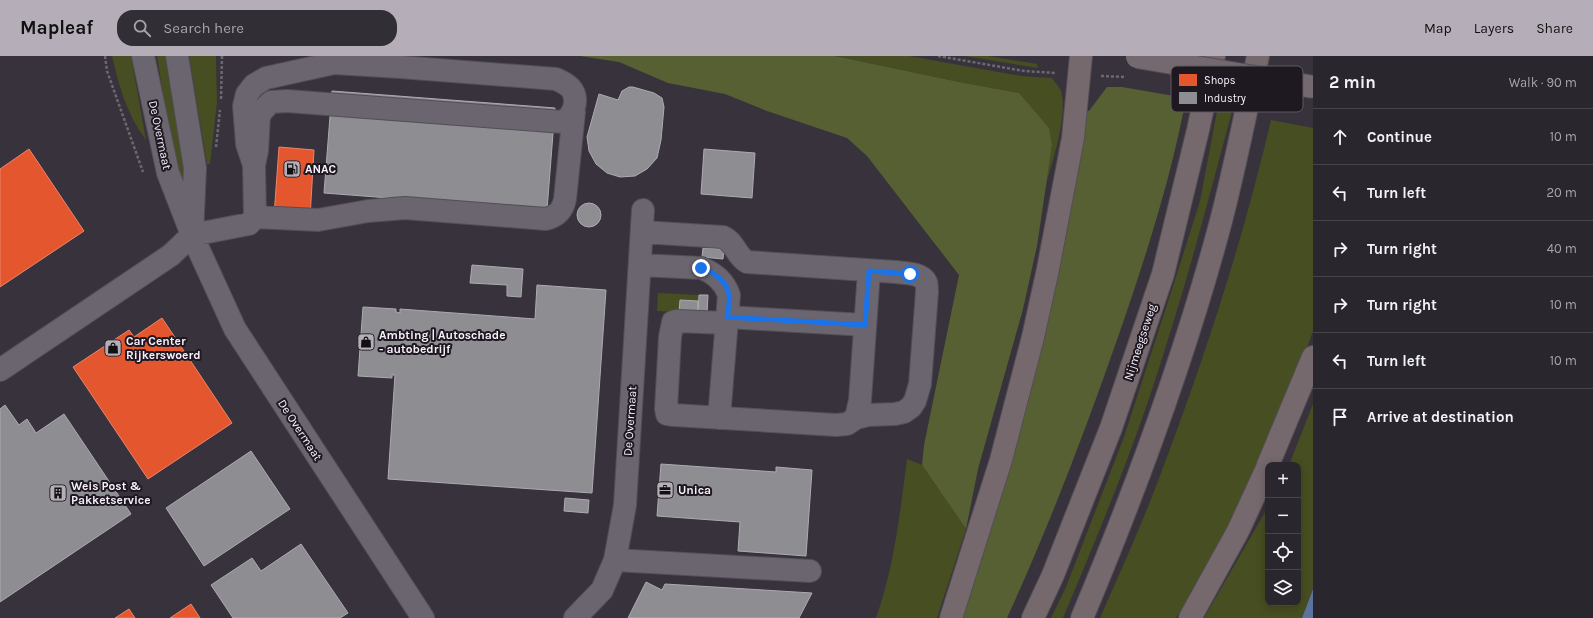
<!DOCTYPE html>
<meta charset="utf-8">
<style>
:root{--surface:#2a262d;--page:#322e35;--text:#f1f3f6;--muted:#a5a5aa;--line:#464349;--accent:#b5aeb9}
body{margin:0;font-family:Karla,sans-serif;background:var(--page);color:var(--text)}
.controls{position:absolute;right:12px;bottom:12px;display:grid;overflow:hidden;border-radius:8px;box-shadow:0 2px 10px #0003}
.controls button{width:36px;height:36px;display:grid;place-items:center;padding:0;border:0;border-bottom:1px solid var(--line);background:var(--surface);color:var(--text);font:20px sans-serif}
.stop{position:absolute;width:12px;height:12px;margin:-9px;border:3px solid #1a73e8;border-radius:50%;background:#fff}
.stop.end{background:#1a73e8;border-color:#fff;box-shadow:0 1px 4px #0008}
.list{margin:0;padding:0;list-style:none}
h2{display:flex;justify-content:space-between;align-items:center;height:52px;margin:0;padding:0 16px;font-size:17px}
h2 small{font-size:13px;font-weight:400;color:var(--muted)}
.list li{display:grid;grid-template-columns:26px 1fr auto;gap:12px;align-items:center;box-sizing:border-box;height:56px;padding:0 16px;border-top:1px solid var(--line)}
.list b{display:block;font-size:15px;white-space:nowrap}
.list em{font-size:13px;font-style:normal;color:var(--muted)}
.icon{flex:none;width:22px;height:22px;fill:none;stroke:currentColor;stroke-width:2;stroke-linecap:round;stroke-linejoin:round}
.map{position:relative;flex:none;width:1313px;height:562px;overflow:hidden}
header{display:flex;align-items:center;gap:24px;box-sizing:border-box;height:56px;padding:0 20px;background:var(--accent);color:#111}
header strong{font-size:19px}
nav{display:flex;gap:22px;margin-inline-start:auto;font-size:14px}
.search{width:280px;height:36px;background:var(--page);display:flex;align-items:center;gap:10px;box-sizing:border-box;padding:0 14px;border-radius:16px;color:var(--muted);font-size:15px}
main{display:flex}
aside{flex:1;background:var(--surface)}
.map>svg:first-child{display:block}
.green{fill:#474e21}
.forest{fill:#576032}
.water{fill:#5b749e}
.shops{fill:#e4572e;stroke:#ea856c}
.industry{fill:#8d8d92;stroke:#adabb2}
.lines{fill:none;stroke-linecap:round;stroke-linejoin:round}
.minor-casing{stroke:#534e57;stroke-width:24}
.highway-casing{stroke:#534e57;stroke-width:24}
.path{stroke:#6c686f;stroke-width:2.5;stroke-dasharray:3 2;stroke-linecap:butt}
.minor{stroke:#6a656e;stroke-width:22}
.highway{stroke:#75696d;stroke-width:22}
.major-bridge-casing{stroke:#534e57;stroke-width:24;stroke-linecap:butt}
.major-bridge{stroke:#74696f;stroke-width:22}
.route{stroke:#1a73e8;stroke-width:5}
.labels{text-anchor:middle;stroke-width:4;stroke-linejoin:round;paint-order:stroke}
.street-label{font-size:12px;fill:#f8f0fd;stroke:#1e1821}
.poi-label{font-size:12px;font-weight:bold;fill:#f8f0fd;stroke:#1e1821;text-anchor:start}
.key{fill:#1e1821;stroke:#5f5963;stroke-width:1}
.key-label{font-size:11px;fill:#f8f0fd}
</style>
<header>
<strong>Mapleaf</strong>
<div class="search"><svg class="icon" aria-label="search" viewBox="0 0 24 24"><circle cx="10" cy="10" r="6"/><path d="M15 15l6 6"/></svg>Search here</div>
<nav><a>Map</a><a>Layers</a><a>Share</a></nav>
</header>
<main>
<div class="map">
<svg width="1313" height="562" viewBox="0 0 1313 562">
<rect width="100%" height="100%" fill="#38323c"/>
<path class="green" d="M112,0H131L146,84C127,59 119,30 112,0Z
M157,0H165L185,121L183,130L169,75Z
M189,0H216L217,47L210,108H207Z
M835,0H909L1021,20L1052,22C1055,26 1059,31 1061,35C1068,58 1053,105 1046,128L1052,89L1019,37L964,27Z
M965,0H988L1037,8L1038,12Z
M1219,45L1234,48C1212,130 1191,212 1165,293C1137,385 1100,474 1063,562H1051L1066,531L1124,381L1176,221L1200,145Z
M1271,64L1313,72V275L1310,283L1289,345L1234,462L1200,523L1176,562H1100C1121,514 1143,466 1161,417C1205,301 1243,184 1271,64Z
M658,237L699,239L698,245L680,244L679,256L657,255Z
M1313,348V533L1302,562H1204L1268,451V547H1298V409H1289Z
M907,403L922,409L966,473L937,562H876C894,511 900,457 907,403Z"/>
<path class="forest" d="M580,0H835L964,27L1019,37L1049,72L1052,89L1037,190L1023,253L978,413L966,473L922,409L924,389L959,219L867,100L847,82L767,55L725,38L668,27L619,6Z
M1107,31H1122L1186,42C1171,123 1145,203 1118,281C1085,376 1049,470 1007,562H957L1086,55H1089Z"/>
<path class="water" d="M1313,533V562H1302Z"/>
<path class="shops" d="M279,91L314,94L310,162L274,160Z
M29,93L84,175L0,231V113Z
M162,262L232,367L148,423L73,311L129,274L134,281Z
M191,548L200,562H170Z
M129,553L135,562H115Z"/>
<path class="industry" d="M629,31H633L654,37L662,42L664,51L661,84L657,102L647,113L635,120L620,121L607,117L596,108L589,95L587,81L599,38L618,44L622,35Z
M332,35L555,52L547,154L324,137Z
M704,93L755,97L752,142L701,138Z
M577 159a12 12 0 1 1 24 0a12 12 0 1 1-24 0Z
M703,192L724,193L723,203L702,201Z
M472,209L523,213L521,241L507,240V229L470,227Z
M537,229L606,234L592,437L388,423L395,319H392V322L358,320L363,251L396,253V256L400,257V253L535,263Z
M699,239H708L707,258L698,257Z
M680,244L698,245V257L679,256Z
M5,349L19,369L27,363L36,377L64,358L131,458L0,546V353Z
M251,395L290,453L204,510L166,452Z
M661,408L776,416V411L812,414L806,500L738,495L740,466L657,460Z
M565,442L589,444L588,457L564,455Z
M301,488L348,557L340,562H233L211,529L252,502L261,515Z
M646,526L662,534L665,528L812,537L799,562H628Z"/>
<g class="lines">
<defs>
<path id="minor" d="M143,0L168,117L192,179L235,273L423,562
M255,161L318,164L368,155L405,152L546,163C557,160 563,154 565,143L574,56
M642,176L723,181C735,186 736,200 747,206L896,216C904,217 922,217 926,226C927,229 927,233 927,236L920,328L915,345L911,351L904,356L895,358L868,359L856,362L847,368L836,369L674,359L667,358L666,353L670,281L673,266L676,265L727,267
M192,179L249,168L255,161L254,109L257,95L259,60L263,54L271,46L287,45L563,66C573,60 579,45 572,34C568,28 562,26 556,23L400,11L334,7L266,22L254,29L247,38L244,50L247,88L254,109
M640,209L701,212C715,217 724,225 729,239L719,362
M727,261L865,269
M0,314L171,199L192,179L195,112L177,0
M856,362L860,344L869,215
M615,504L810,515
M575,562L602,534L615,504L625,449L643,154"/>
<path id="highway" d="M1268,409L1313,301
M951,562L1001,404L1033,281L1048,213L1073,82L1081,0
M1033,562L1053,519L1111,372L1163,218L1198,74L1214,0
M1082,562C1136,433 1185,301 1221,165C1235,111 1246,55 1258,0
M1190,562L1238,475L1268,410"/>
</defs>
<use href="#minor" class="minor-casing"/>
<use href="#highway" class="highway-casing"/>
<path class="path" d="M105,0L107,15L143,116
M938,0L1024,15L1056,17
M1101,20L1126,21
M221,43L222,0
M216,91L220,54"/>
<use href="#minor" class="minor"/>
<use href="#highway" class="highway"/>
<defs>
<path id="major-bridge" d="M1137,1L1313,31"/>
</defs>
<use href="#major-bridge" class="major-bridge-casing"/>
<use href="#major-bridge" class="major-bridge"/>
</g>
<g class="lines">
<path class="route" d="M701,212C713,216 727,225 729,239C730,246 728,255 727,261L865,269L869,215L910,218"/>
</g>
<defs>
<symbol id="fuel-square" viewBox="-11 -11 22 22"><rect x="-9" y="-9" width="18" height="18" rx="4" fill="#b5aeb9" stroke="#1e1821"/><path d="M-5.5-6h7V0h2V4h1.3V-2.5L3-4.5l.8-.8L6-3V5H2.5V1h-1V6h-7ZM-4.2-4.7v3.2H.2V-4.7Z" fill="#111"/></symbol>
<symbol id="shop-square" viewBox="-11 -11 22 22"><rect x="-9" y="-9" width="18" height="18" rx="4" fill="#b5aeb9" stroke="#1e1821"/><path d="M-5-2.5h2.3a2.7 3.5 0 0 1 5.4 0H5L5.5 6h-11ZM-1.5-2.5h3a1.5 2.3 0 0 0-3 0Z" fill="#111"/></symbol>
<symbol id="office-square" viewBox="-11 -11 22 22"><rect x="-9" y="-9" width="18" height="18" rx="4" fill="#b5aeb9" stroke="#1e1821"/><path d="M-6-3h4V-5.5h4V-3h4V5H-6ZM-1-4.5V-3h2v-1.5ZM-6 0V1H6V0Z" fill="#111"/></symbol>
<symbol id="building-square" viewBox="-11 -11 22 22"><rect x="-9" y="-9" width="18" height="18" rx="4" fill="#b5aeb9" stroke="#1e1821"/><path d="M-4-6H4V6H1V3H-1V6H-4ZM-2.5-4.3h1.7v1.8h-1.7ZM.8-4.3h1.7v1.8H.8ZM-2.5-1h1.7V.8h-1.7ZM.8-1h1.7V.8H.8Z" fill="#111"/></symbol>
</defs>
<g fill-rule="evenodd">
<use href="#fuel-square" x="282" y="103" width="20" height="20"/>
<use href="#shop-square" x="356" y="276" width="20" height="20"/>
<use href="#shop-square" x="103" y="282" width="20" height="20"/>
<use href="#office-square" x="655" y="424" width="20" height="20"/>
<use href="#building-square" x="48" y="427" width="20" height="20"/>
</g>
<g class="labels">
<g class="street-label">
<text transform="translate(160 79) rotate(78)" y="4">De Overmaat</text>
<text transform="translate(1140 286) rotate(-72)" y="4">Nijmeegseweg</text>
<text transform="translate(630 365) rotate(-86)" y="4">De Overmaat</text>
<text transform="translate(300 374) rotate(57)" y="4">De Overmaat</text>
</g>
<g class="poi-label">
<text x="305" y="117">ANAC</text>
<text x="379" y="283">Ambting | Autoschade<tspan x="379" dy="14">- autobedrijf</tspan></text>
<text x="126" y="289">Car Center<tspan x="126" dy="14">Rijkerswoerd</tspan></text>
<text x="71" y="434">Weis Post &amp;<tspan x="71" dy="14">Pakketservice</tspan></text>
<text x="678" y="438">Unica</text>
</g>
</g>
<rect x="1171" y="10" width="132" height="46" rx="6" class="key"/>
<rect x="1179" y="18" width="18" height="12" fill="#e4572e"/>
<rect x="1179" y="36" width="18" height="12" fill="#8d8d92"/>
<g class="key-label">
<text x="1204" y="28">Shops</text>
<text x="1204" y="46">Industry</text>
</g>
</svg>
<div class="controls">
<button>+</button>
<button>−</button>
<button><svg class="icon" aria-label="locate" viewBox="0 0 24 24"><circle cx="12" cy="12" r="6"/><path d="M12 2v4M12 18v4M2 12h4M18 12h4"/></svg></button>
<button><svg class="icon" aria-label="layers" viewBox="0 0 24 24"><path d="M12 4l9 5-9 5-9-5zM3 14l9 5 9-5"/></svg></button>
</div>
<div class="stop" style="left:910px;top:218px"></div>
<div class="stop end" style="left:701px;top:212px"></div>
</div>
<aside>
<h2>2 min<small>Walk · 90 m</small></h2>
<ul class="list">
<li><svg class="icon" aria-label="ahead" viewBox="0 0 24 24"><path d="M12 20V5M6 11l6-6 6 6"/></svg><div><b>Continue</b></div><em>10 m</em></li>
<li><svg class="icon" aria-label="left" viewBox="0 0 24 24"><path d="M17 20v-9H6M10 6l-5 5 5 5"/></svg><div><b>Turn left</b></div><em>20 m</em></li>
<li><svg class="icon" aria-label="right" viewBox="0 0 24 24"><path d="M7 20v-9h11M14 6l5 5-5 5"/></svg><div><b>Turn right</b></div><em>40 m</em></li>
<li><svg class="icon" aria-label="right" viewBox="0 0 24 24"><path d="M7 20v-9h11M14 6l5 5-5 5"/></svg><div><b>Turn right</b></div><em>10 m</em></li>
<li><svg class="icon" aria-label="left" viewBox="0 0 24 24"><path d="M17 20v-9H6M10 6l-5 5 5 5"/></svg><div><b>Turn left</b></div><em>10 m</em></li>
<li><svg class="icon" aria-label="arrive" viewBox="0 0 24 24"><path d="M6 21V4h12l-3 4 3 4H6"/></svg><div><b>Arrive at destination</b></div></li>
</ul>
</aside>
</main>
